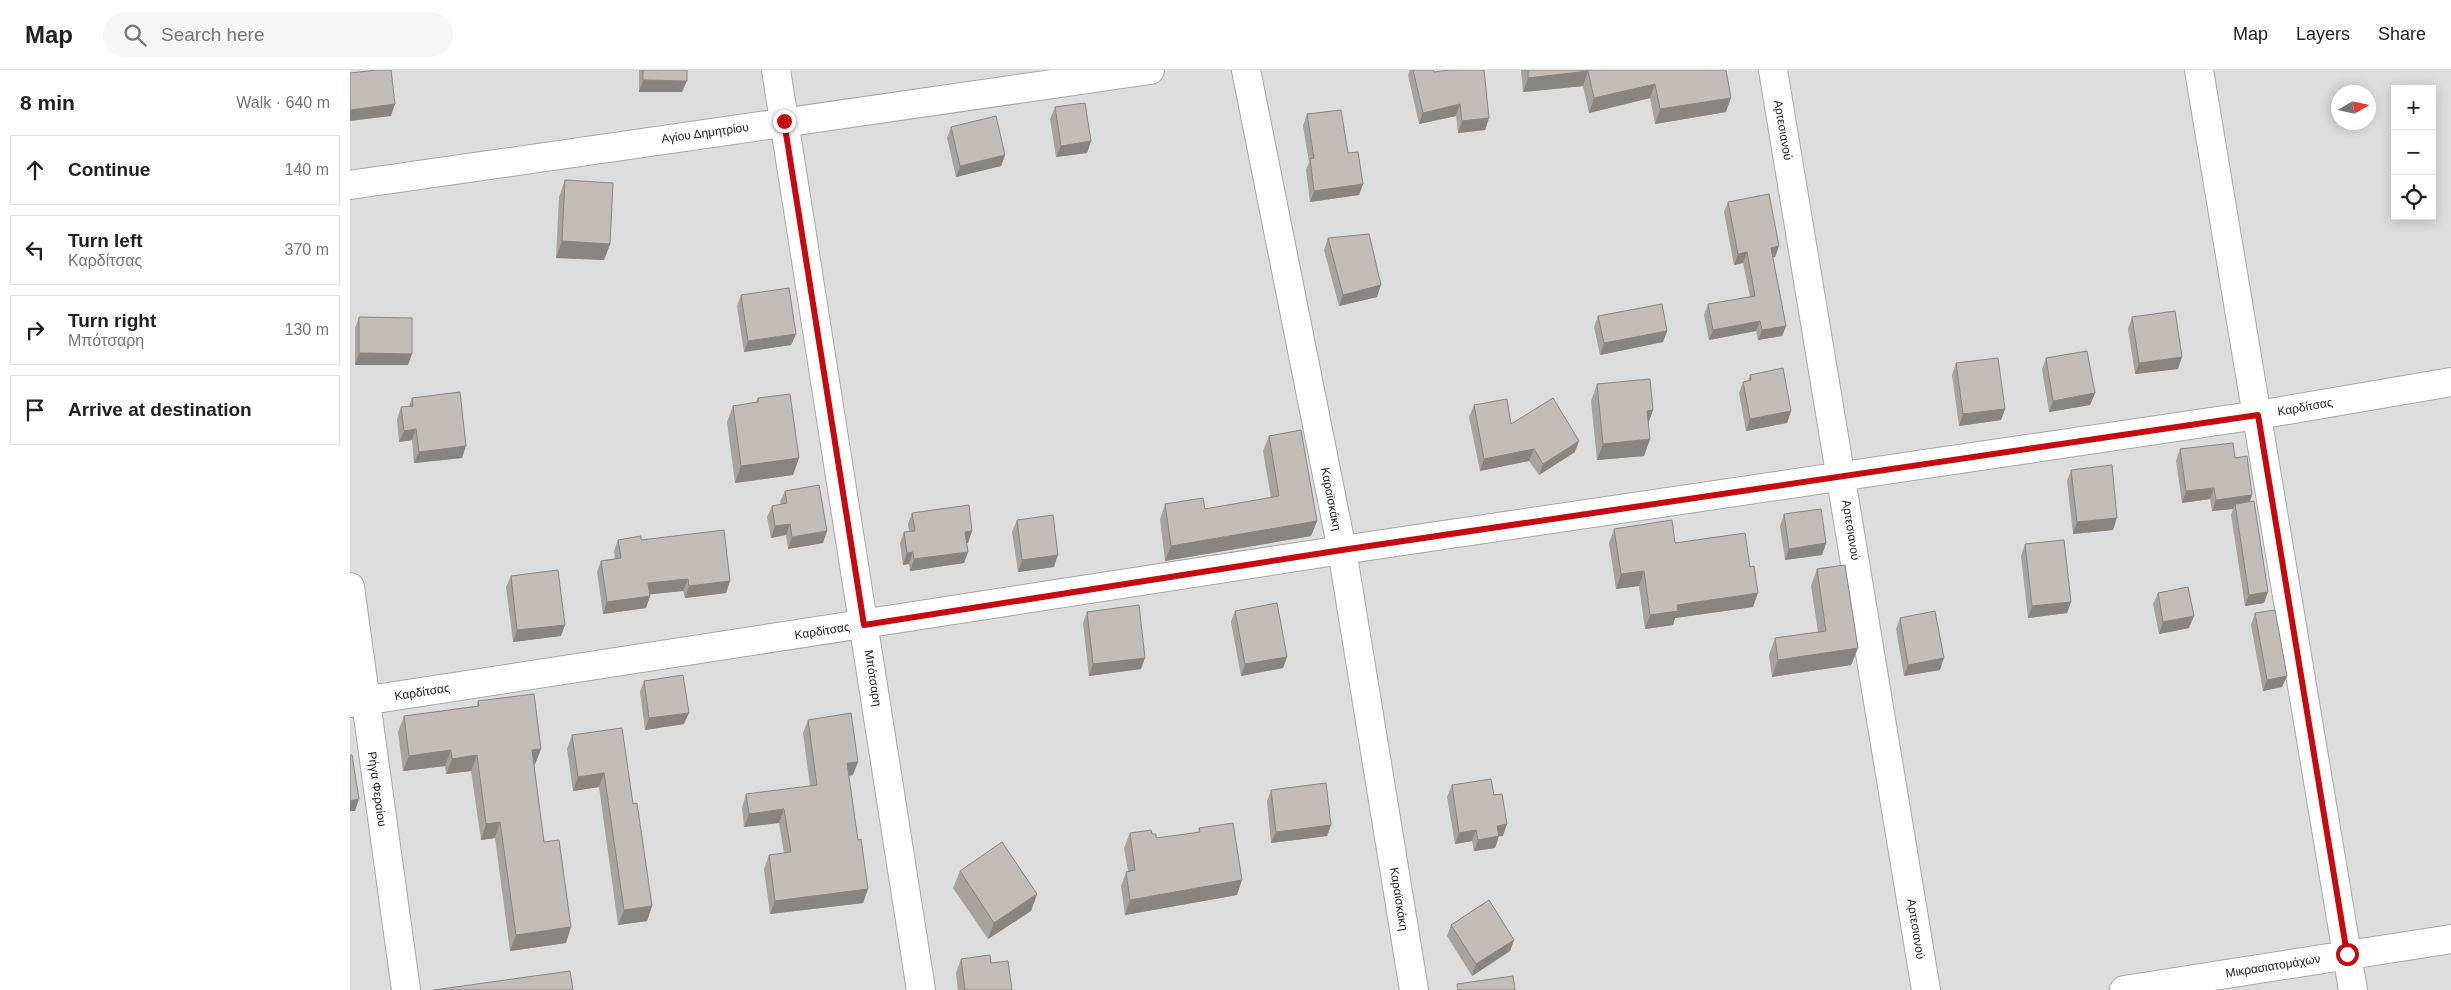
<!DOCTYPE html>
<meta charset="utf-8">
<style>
:root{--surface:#fff;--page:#f6f6f6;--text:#202124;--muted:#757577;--line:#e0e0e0}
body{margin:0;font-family:Helvetica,sans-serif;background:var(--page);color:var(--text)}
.controls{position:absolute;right:15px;top:15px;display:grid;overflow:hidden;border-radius:0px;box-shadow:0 2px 12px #0003}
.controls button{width:45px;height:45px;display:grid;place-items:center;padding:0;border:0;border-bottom:1px solid var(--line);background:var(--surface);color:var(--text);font:25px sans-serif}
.compass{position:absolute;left:1981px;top:15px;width:45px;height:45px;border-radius:50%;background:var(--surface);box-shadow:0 2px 12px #0003;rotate:81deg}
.stop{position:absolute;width:15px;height:15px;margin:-11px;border:4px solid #c60a0f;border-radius:50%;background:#fff}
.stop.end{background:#c60a0f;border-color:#fff;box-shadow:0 1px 5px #0008}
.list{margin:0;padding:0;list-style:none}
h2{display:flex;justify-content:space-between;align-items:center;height:65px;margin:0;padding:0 20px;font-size:21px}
h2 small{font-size:16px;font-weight:400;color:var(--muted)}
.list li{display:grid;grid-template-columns:32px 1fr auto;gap:15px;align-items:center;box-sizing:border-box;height:70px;margin:0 10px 10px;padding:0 10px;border:1px solid var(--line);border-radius:0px}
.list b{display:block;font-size:19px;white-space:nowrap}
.list p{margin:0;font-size:16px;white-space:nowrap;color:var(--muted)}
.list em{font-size:16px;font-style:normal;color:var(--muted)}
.icon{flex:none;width:28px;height:28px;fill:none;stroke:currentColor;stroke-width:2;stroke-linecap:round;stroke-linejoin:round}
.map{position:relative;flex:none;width:2101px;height:920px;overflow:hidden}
header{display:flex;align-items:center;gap:30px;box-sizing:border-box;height:70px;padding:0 25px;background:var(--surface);border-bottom:1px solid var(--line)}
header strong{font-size:24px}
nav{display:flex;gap:28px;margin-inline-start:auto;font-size:18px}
.search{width:350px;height:45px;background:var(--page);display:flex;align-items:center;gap:12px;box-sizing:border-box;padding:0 18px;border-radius:28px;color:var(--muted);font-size:19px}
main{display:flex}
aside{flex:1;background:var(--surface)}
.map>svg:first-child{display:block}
.residential{fill:#dedddd;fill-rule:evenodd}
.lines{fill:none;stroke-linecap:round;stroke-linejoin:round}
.minor-casing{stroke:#a7a7a7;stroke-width:30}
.minor{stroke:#fff;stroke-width:28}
.wall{fill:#a9a29d}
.shaded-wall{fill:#89847f}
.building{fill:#c4bcb6;stroke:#89847f}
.route{stroke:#c60a0f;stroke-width:6}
.labels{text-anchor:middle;stroke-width:4;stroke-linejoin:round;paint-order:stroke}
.street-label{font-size:12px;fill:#202020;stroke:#fff}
</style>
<header>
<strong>Map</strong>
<div class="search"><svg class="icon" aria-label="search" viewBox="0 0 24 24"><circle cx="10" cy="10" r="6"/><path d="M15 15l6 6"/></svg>Search here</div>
<nav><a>Map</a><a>Layers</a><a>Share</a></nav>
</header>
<main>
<aside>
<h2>8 min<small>Walk · 640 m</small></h2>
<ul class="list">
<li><svg class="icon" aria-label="ahead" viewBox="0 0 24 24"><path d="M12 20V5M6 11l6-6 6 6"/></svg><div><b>Continue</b></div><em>140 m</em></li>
<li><svg class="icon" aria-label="left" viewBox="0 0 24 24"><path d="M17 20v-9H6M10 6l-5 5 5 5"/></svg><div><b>Turn left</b><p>Καρδίτσας</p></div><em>370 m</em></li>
<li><svg class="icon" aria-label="right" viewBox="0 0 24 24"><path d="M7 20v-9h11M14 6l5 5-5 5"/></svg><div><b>Turn right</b><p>Μπότσαρη</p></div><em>130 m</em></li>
<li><svg class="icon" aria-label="arrive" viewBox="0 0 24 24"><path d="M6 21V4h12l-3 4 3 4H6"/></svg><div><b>Arrive at destination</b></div></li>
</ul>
</aside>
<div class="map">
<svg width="2101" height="920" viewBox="0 0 2101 920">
<rect width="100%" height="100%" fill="#f0ece7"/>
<path class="residential" d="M0,0H2101V920H0ZM2045,19H2082V146H2045ZM1988,22H2018V52H1988Z"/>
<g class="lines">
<defs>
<path id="minor" d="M426,0L571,920
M896,0L992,480L1064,920
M1423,0L1576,920
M1849,0L2003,920
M0,115L800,0
M0,517L56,920
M0,633L992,480L1908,345L2101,312
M1774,920L2101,869"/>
</defs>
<use href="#minor" class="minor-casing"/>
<use href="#minor" class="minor"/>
</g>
<path class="wall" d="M289,0H337L332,22H289Z
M1060,0H1083L1084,2L1139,48L1135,60L1108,63L1106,46L1069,54L1058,5Z
M1171,0H1376V42L1305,54L1300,28L1239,43L1233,16L1173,22Z
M705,37L741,71L737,83L706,87L700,49Z
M957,44L998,83L1013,114L1009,125L960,132L956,100L959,92L953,56Z
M601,57L655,85L651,96L606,107L597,68Z
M215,110L260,174L254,190L206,188L209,127Z
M1378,132L1429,176L1425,187H1423L1436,256L1432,266L1408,270L1406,261L1359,270L1354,245L1358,234L1400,227L1393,193L1384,195L1374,142Z
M978,168L1027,227L989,236L974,180Z
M391,225L446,264L441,275L394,282L387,236Z
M1248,246L1317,261L1313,272L1250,285L1244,257Z
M9,247L58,295H5V258Z
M1782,247L1828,299L1785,304L1778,259Z
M1696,288L1745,323L1740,335L1699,342L1692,299Z
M1606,293L1655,339L1651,350L1609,356L1602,305Z
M1400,305L1441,341L1437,353L1396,361L1389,323L1393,312L1398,311Z
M1247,314L1303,340L1298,353L1300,369L1294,386L1247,390L1241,331Z
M62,328L112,388L64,393L62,370L49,372L47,349L51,337L59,336Z
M408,328L449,388L443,405L385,413L377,352L383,336L406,332Z
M1124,335L1161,354L1225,382L1189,405L1179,391L1130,401L1119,347Z
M919,366L967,451L961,466L815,491L810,449L815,434L855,439L921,428L913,381Z
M1830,379L1885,388L1902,425L1900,431L1914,533L1895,536L1881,445L1883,439L1862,441L1860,429L1832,433L1826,391Z
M1721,400L1763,460L1723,464L1717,411Z
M435,421L473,473L438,479L436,465L421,468L417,447L422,436L431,434L430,432Z
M562,443L622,461L618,473H617L618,482L614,493L560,501L559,494L553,495L550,473L554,462L559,461L558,454Z
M1434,444L1476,473L1472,485L1435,490L1430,456Z
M667,450L704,497L668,502L662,462Z
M1264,459L1325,473L1403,537L1325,548L1323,555L1295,559L1289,516L1266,519L1259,473Z
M268,470H291L380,511L376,523L335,528L333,521L299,524L300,526L296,538L253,544L247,502L251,491L265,489L264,481Z
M1675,474L1721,532L1717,543L1678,548L1671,486Z
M1467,499L1508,578L1501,595L1422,607L1419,585L1425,568L1468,562L1461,516Z
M161,506L211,566L163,572L156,517Z
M1808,523L1839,558L1809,564L1803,534Z
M885,541L937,587L933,598L891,606L881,552Z
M737,542L791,599L739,606L733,553Z
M1905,543L1937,606L1932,617L1913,621L1901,555Z
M1550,548L1590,600L1554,606L1546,559Z
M294,611L334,654L295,660L290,622Z
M128,631L191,679L185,694L184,695L194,772L216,873L160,881L145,768L131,770L121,701L96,704L95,696L53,701L48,662L54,646L127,636Z
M458,650L503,705L499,706L508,770L518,819L513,833L420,844L414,799L419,785L434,783L429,753L394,757L392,738L396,724L460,716L453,663Z
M222,665L283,734L302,836L297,851L268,855L249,717L223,721L217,679Z
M1102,715L1153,766H1149L1145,778L1124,781L1122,771L1105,774L1097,727Z
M921,720L981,755L977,766L921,773L917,731Z
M849,758L887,825L775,845L771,816L776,802L778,801L774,778L780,763L802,764L806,768L848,763Z
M610,801L687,824L681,841L638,869L603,818Z
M1101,855L1164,870L1160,881L1122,906L1097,866Z
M611,889L641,893L662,920H608L606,903Z"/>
<path class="shaded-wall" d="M1238,1L1233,16L1173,22L1178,8Z
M293,10L337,11L332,22H289Z
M1305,14L1300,28L1239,43L1244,28Z
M1381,28L1376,42L1305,54L1310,39Z
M45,34L41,46L0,51V40Z
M1110,34L1106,46L1069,54L1073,43Z
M1139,48L1135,60L1108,63L1112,51Z
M741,71L737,83L706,87L711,76Z
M655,85L651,96L606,107L610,96Z
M1013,114L1009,125L960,132L964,121Z
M212,171L260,174L254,190L206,188Z
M1429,176L1425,187L1417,188L1421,178Z
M1397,182L1393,193L1384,195L1388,184Z
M1031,215L1027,227L989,236L993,225Z
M1410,251L1406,261L1359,270L1363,260Z
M1436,256L1432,266L1408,270L1412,260Z
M1317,261L1313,272L1250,285L1254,273Z
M446,264L441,275L394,282L398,271Z
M9,283L62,284L58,295H5Z
M1832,287L1828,299L1785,304L1789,293Z
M1745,323L1740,335L1699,342L1703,331Z
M1655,339L1651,350L1609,356L1613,344Z
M1303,340L1297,357V341Z
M1441,341L1437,353L1396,361L1400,349Z
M66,359L62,370L49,372L54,361Z
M1300,369L1294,386L1247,390L1253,374Z
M1229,371L1225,382L1189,405L1193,394Z
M116,376L112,388L64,393L69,382Z
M1184,379L1179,391L1130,401L1134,389Z
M449,388L443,405L385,413L391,396Z
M1864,418L1860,429L1832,433L1836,421Z
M1902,425L1898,437L1885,434L1883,439L1862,441L1866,430Z
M1767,448L1763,460L1723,464L1727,452Z
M967,451L961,466L815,491L821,476Z
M440,454L436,465L421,468L425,456Z
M477,461L473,473L438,479L442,467Z
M622,461L618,473L611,474L615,462Z
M1476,473L1472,485L1435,490L1439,479Z
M563,482L559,494L553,495L557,483Z
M618,482L614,493L560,501L564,489Z
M708,485L704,497L668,502L672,490Z
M1294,501L1289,516L1266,519L1271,504Z
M338,509L333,521L294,525L298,513Z
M380,511L376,523L335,528L339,516Z
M1918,522L1914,533L1895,536L1899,525Z
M1408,523L1403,537L1325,548L1323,555L1295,559L1300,545L1327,535Z
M300,526L296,538L253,544L257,532Z
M1721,532L1717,543L1678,548L1682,536Z
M1844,546L1839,558L1809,564L1813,552Z
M215,555L211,566L163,572L167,560Z
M1508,578L1501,595L1422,607L1428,590Z
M937,587L933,598L891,606L895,594Z
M795,588L791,599L739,606L743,594Z
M1594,588L1590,600L1554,606L1558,595Z
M1937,606L1932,617L1913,621L1917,610Z
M339,643L334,654L295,660L299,648Z
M191,679L185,694L176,696L182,680Z
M101,680L95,696L53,701L59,686Z
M127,685L121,701L96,704L102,689Z
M508,692L503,705L492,707L497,693Z
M254,703L249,717L223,721L228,707Z
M9,729L5,741H0V731Z
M434,739L429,753L394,757L399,744Z
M150,752L145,768L131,770L136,754Z
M1157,754L1153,766L1143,767L1147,756Z
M981,755L977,766L921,773L926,762Z
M1126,760L1122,771L1105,774L1109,763Z
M1149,766L1145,778L1124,781L1128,770Z
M892,810L887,825L775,845L780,830Z
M518,819L513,833L420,844L425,831Z
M687,824L681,841L638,869L644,853Z
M302,836L297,851L268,855L274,840Z
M221,857L216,873L160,881L166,865Z
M1164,870L1160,881L1122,906L1126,894Z"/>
<path class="building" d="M27,0H41L45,34L0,40V3Z
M293,0H337V11L293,10Z
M1063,0H1083L1084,2L1100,0H1134L1139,48L1112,51L1110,34L1073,43Z
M1178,0H1376L1381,28L1310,39L1305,14L1244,28L1238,1L1178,8Z
M735,33L741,71L711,76L705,37Z
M991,40L998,83L1008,82L1013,114L964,121L960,89L964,88L957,44Z
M646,46L655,85L610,96L601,57Z
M215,110L263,113L260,174L212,171Z
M1419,124L1429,176L1421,178L1436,256L1412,260L1410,251L1363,260L1358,234L1405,226L1397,182L1388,184L1378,132Z
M1019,164L1031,215L993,225L978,168Z
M439,218L446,264L398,271L391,225Z
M1312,234L1317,261L1254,273L1248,246Z
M1825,241L1832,287L1789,293L1782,247Z
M9,247L62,248V284L9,283Z
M1737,281L1745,323L1703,331L1696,288Z
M1648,288L1655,339L1613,344L1606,293Z
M1433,298L1441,341L1400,349L1393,312L1401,310L1400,305Z
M1300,309L1303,340L1297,341L1300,369L1253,374L1247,314Z
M110,322L116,376L69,382L66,359L54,361L51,337L63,336L62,328Z
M440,324L449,388L391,396L383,336L408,332V328Z
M1203,328L1229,371L1193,394L1184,379L1134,389L1124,335L1157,329L1161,354Z
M951,360L967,451L821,476L815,434L853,428L855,439L929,426L919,366Z
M1883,373L1885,388L1897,386L1902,425L1866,430L1864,418L1836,421L1830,379Z
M1762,395L1767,448L1727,452L1721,400Z
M469,415L477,461L442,467L440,454L425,456L422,436L437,433L435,421Z
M1904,431L1918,522L1899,525L1885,434Z
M619,435L622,461L615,462L618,482L564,489L563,482L557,483L554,462L565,461L562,443Z
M1471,439L1476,473L1439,479L1434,444Z
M703,445L708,485L672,490L667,450Z
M1322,450L1325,473L1395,463L1400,497L1404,496L1408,523L1327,535L1328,541L1300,545L1294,501L1271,504L1264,459Z
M374,460L380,511L339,516L338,509L298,513L300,526L257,532L251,491L271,488L268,470L291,466V470Z
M1714,470L1721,532L1682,536L1675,474Z
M1495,495L1508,578L1428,590L1425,568L1476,561L1467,499Z
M208,500L215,555L167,560L161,506Z
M1838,517L1844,546L1813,552L1808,523Z
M927,533L937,587L895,594L885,541Z
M789,535L795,588L743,594L737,542Z
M1925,540L1937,606L1917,610L1905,543Z
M1585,541L1594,588L1558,595L1550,548Z
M333,605L339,643L299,648L294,611Z
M184,624L191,679L182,680L194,772L209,770L221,857L166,865L150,752L136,754L127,685L102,689L101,680L59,686L54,646L129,636L128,631Z
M501,643L508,692L497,693L508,770L511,769L518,819L425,831L419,785L441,782L434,739L399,744L396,724L467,715L458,650Z
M272,658L283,734L287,733L302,836L274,840L254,703L228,707L222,665Z
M0,685H2L9,729L0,731Z
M1141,709L1144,725L1152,724L1157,754L1147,756L1149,766L1128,770L1126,760L1109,763L1102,715Z
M976,713L981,755L926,762L921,720Z
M883,753L892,810L780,830L776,802L785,800L780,763L801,760L802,764H806V768L850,762L849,758Z
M652,772L687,824L644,853L610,801Z
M1139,830L1164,870L1126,894L1101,855Z
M640,885L641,893L658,891L662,920H615L611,889Z
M220,901L223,920H84Z
M1163,906L1165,920H1108L1107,914Z"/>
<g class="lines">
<path class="route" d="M434,51L514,555L992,480L1908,345L1997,884"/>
</g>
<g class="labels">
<g class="street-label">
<text transform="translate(1433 60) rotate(80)" y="4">Αρτεσιανού</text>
<text transform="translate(355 63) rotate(-8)" y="4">Αγίου Δημητρίου</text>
<text transform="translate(1955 337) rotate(-10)" y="4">Καρδίτσας</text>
<text transform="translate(981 429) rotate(79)" y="4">Καραϊσκάκη</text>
<text transform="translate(1501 460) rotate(81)" y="4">Αρτεσιανού</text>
<text transform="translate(472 561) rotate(-9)" y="4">Καρδίτσας</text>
<text transform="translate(523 608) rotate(81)" y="4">Μπότσαρη</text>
<text transform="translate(72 622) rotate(-9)" y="4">Καρδίτσας</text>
<text transform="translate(27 719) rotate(82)" y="4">Ρήγα Φεραίου</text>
<text transform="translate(1049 829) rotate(81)" y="4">Καραϊσκάκη</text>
<text transform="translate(1566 859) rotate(81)" y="4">Αρτεσιανού</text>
<text transform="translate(1923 896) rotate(-9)" y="4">Μικρασιατομάχων</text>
</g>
</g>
</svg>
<div class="controls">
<button>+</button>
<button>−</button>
<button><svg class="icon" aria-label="locate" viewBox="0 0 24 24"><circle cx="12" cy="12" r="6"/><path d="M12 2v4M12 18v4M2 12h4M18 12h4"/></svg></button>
</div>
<svg class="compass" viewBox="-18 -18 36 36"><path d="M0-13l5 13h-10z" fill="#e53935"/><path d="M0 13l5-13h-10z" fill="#757577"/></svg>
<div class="stop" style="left:1997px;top:884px"></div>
<div class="stop end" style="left:434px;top:51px"></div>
</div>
</main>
